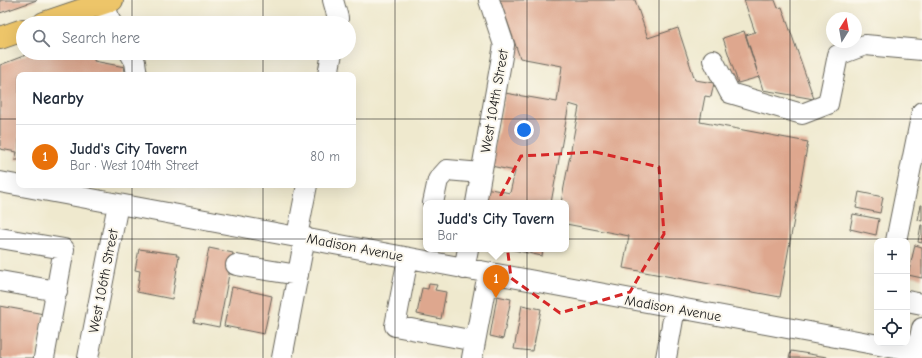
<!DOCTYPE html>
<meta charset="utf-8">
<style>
:root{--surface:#fff;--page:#f6f6f7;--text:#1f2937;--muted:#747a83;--line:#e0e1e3;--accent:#1f6fb2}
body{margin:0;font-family:"Comic Neue",sans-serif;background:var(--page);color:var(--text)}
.controls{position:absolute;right:12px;bottom:12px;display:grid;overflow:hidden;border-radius:8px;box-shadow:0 4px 16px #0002}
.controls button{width:36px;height:36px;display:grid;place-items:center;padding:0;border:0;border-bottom:1px solid var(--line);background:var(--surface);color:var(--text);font:20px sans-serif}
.compass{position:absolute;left:826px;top:12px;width:36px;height:36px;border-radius:50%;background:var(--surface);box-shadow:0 4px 16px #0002;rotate:11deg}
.you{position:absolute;left:524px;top:130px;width:14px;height:14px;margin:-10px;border:3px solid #fff;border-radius:50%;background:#1a73e8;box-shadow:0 0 0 6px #1a73e833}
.badge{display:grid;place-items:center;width:26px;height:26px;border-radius:50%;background:var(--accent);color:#fff;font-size:13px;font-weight:700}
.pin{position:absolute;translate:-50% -33px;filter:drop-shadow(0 1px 2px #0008)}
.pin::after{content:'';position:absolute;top:21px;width:14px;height:12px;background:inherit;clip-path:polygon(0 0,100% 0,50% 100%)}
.popup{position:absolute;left:423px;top:200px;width:146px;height:52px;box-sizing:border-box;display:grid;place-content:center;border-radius:8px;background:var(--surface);filter:drop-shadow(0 1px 3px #0005);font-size:13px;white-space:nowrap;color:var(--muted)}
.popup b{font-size:15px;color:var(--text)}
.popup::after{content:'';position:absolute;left:50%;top:100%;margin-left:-8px;border:8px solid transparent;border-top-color:var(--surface)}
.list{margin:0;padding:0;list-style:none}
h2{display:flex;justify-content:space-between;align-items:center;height:52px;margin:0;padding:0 16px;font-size:17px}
h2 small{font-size:13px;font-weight:400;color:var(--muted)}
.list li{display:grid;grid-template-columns:26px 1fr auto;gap:12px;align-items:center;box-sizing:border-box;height:64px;padding:0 16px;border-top:1px solid var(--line)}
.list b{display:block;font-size:15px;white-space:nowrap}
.list p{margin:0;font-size:13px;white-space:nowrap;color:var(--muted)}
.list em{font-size:13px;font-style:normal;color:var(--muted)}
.icon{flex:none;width:22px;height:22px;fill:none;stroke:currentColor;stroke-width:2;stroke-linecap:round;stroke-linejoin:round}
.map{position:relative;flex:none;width:922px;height:358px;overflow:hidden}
.search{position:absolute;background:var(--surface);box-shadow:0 4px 16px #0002;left:16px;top:16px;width:340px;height:44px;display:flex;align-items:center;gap:10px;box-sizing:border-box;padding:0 14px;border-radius:22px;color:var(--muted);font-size:15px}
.panel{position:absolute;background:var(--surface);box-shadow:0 4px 16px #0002;left:16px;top:72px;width:340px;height:116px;border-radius:8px}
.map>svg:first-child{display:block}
.building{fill:#dea78e}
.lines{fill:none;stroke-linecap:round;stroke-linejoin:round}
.minor-casing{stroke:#66645a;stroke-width:22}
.major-casing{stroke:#66645a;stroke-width:24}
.minor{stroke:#fff;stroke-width:20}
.major{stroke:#edc569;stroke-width:22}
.marked{fill:none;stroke:#d62828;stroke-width:3;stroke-dasharray:8 5;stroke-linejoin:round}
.grid{fill:none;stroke:#1c1c1c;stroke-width:1;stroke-opacity:0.55}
.labels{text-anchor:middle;stroke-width:4;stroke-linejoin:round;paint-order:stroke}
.street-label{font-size:14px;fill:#1c1c1c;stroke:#fbf7ec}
</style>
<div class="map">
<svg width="922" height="358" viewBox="0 0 922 358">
<rect width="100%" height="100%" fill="#fbf7ec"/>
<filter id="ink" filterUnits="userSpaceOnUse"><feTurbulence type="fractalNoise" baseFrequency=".025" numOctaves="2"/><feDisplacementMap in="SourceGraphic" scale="8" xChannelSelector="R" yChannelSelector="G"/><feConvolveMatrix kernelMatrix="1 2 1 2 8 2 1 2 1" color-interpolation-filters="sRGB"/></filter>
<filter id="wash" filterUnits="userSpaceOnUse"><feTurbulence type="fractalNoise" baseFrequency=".012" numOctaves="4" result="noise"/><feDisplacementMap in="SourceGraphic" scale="16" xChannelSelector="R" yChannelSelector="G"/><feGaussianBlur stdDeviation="0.9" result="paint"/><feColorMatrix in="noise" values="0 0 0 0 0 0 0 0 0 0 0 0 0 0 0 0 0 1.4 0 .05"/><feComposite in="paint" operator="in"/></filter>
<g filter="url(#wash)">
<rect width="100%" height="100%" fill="#efe9ce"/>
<g id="blocks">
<path class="building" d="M0,0H37L0,13Z
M500,0H635L648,38L678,28L695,80L714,83L711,97L705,96L700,122L808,142L780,297L623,268L629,236L566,224V203H561L579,107L569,104L551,203H483L486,188L510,193L515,171L491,166L505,93L557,102L562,66L520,58Z
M744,0H775L778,8L782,7L814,99L763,90L746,35L755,32Z
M744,31L759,77L738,83L723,38Z
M26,53H95L94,61L125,67L123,75H19V160H15L17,152L0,149V65L26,55Z
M859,192L883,197L880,213L856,208Z
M921,205H922V221L918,220Z
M853,214L879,219L876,235L850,229Z
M921,225H922V243L918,242Z
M915,245L922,247V278L908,275Z
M209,248L233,253L219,327L194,322Z
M139,249L177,254L176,256H179L172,299L137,292L140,271L135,270Z
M509,249H543L542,256Z
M429,284L437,285L435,290L446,292L441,319L417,314L422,288L428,289Z
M232,287L272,296L264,334L224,326Z
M497,296L511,299L503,339L490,336Z
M522,305L541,309L534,345H533L532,351L514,349Z
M0,306L44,314L35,358H0Z
M791,351L827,357V358H789Z"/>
</g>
</g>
<g filter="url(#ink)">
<use href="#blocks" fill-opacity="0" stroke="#66645a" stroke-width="1"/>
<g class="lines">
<defs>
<path id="minor" d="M333,0L338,18V23
M104,3L111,23
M130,53L135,62L137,75
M713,60L730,93L802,114L828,104L838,55L865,45L922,50
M328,75L332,53
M0,182L922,353
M433,203L438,180L447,170L481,173
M476,203L504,45L489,0
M297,236L307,185
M0,238L64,249L44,358
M896,241L922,112
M408,258L395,326L475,341
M236,265L298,275
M464,269L468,249
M0,281L57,291
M907,301L922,304
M917,352L922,328
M88,358L118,204
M282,358L305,237
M472,358L488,273
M666,358L675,308"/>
<path id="major" d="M44,23L112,0
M0,38L23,30"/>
</defs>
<use href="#minor" class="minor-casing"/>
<use href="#major" class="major-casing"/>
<use href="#minor" class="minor"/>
<use href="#major" class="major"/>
</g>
</g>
<path class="marked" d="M595,152L659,167L664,234L630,292L560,313L511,278L501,195L521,156Z"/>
<path class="grid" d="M132,0V23M263,0V23M395,0V358M527,0V358M659,0V358M790,0V358M132,53V75M263,53V75M0,119H19M353,119H922M132,185V358M263,185V358M0,239H922"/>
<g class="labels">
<g class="street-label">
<text transform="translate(494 101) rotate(-80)" y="5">West 104th Street</text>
<text transform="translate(355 247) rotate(11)" y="5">Madison Avenue</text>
<text transform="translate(103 281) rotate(-79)" y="5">West 106th Street</text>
<text transform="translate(673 308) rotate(10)" y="5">Madison Avenue</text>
</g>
</g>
</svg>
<div class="controls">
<button>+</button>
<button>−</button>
<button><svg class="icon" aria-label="locate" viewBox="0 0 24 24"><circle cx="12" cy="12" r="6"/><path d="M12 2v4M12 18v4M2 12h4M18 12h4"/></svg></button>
</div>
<svg class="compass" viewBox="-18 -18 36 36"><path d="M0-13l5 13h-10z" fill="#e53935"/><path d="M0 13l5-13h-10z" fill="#747a83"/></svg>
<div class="you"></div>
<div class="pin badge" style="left:496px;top:298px;background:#e8710a">1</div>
<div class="popup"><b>Judd's City Tavern</b>Bar</div>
<div class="search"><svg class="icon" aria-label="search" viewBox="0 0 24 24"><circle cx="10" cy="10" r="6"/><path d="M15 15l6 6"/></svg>Search here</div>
<section class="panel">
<h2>Nearby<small></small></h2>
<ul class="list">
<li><span class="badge" style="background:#e8710a">1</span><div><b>Judd's City Tavern</b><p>Bar · West 104th Street</p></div><em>80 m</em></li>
</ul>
</section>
</div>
